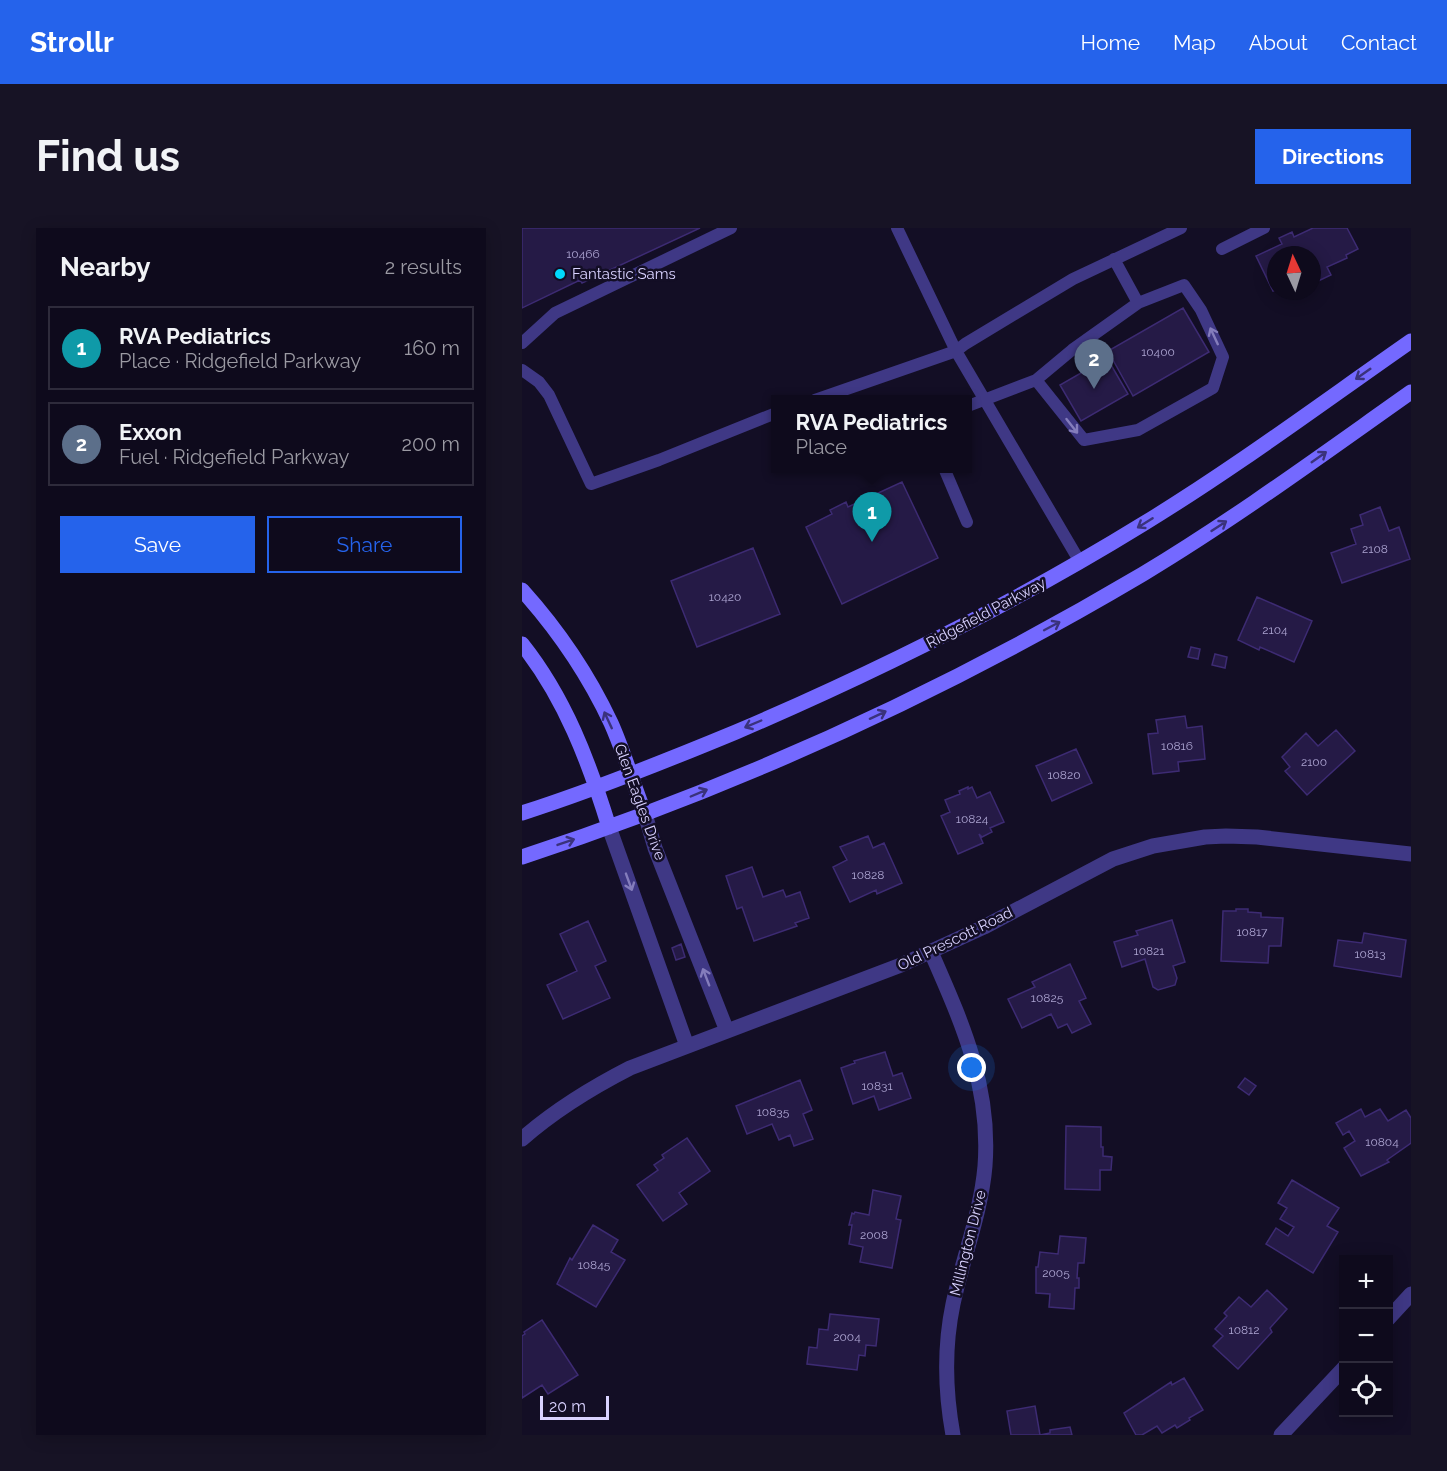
<!DOCTYPE html>
<meta charset="utf-8">
<style>
:root{--surface:#0e0a1c;--page:#171325;--text:#f1f3f6;--muted:#9b9aa3;--line:#2e2b3b;--accent:#2563eb}
body{margin:0;font-family:Raleway,sans-serif;background:var(--page);color:var(--text)}
.controls{position:absolute;right:18px;bottom:18px;display:grid;overflow:hidden;border-radius:0px;box-shadow:0 3px 15px #0003}
.controls button{width:54px;height:54px;display:grid;place-items:center;padding:0;border:0;border-bottom:2px solid var(--line);background:var(--surface);color:var(--text);font:30px sans-serif}
.compass{position:absolute;left:745px;top:18px;width:54px;height:54px;border-radius:50%;background:var(--surface);box-shadow:0 3px 15px #0003;rotate:356deg}
.scale{position:absolute;left:18px;bottom:15px;width:69px;box-sizing:border-box;padding-left:6px;border:3px solid #d9d2ff;border-top:0;font-size:16px;line-height:21px;white-space:nowrap;color:#d9d2ff;-webkit-text-stroke:4px #130e25;paint-order:stroke}
.you{position:absolute;left:450px;top:840px;width:21px;height:21px;margin:-15px;border:4px solid #fff;border-radius:50%;background:#1a73e8;box-shadow:0 0 0 9px #1a73e833}
.badge{display:grid;place-items:center;width:39px;height:39px;border-radius:50%;background:var(--accent);color:#fff;font-size:20px;font-weight:700}
.pin{position:absolute;translate:-50% -50px;filter:drop-shadow(0 2px 3px #0008)}
.pin::after{content:'';position:absolute;top:32px;width:21px;height:18px;background:inherit;clip-path:polygon(0 0,100% 0,50% 100%)}
.popup{position:absolute;left:249px;top:167px;width:201px;height:78px;box-sizing:border-box;display:grid;place-content:center;border-radius:0px;background:var(--surface);filter:drop-shadow(0 2px 4px #0005);font-size:20px;white-space:nowrap;color:var(--muted)}
.popup b{font-size:22px;color:var(--text)}
.popup::after{content:'';position:absolute;left:50%;top:100%;margin-left:-12px;border:12px solid transparent;border-top-color:var(--surface)}
.list{margin:0;padding:0;list-style:none}
h2{display:flex;justify-content:space-between;align-items:center;height:78px;margin:0;padding:0 24px;font-size:26px}
h2 small{font-size:20px;font-weight:400;color:var(--muted)}
.list li{display:grid;grid-template-columns:39px 1fr auto;gap:18px;align-items:center;box-sizing:border-box;height:84px;margin:0 12px 12px;padding:0 12px;border:2px solid var(--line);border-radius:0px}
.list b{display:block;font-size:22px;white-space:nowrap}
.list p{margin:0;font-size:20px;white-space:nowrap;color:var(--muted)}
.list em{font-size:20px;font-style:normal;color:var(--muted)}
.actions{display:flex;gap:12px;padding:18px 24px}
.actions a{flex:1;padding:14px 0;border:2px solid var(--accent);border-radius:0px;text-align:center;font-size:21px;color:var(--accent)}
.actions .main{background:var(--accent);color:#fff}
.icon{flex:none;width:33px;height:33px;fill:none;stroke:currentColor;stroke-width:2;stroke-linecap:round;stroke-linejoin:round}
.map{position:relative;flex:none;width:889px;height:1207px;overflow:hidden;border-radius:0px}
header{display:flex;align-items:center;gap:36px;box-sizing:border-box;height:84px;padding:0 30px;background:var(--accent);color:#fff}
header strong{font-size:28px}
nav{display:flex;gap:33px;margin-inline-start:auto;font-size:21px}
.intro{display:flex;align-items:center;justify-content:space-between;box-sizing:border-box;height:144px;padding:0 36px}
h1{margin:0;font-size:42px}
.button{padding:15px 27px;border-radius:0px;background:var(--accent);color:#fff;font-size:21px;font-weight:700}
main{display:flex;gap:36px;padding:0 36px}
aside{flex:1;background:var(--surface);border-radius:0px;box-shadow:0 3px 15px #0003}
.map>svg:first-child{display:block}
.building{fill:#251a46;stroke:#3d2b73;stroke-width:1.5}
.lines{fill:none;stroke-linecap:round;stroke-linejoin:round}
.lane{stroke:#3f3885;stroke-width:12}
.street{stroke:#3f3885;stroke-width:15}
.secondary{stroke:#7469ff;stroke-width:15}
.oneway{stroke:#847dbc}
.oneway2{stroke:#3a327c}
.poi-dot{fill:#00d8fd;stroke:#130e25;stroke-width:2}
.labels{text-anchor:middle;stroke-width:5;stroke-linejoin:round;paint-order:stroke}
.number-label{font-size:12px;fill:#aca4d1}
.poi-label{font-size:15px;fill:#d9d2ff;stroke:#130e25;text-anchor:start}
.street-label{font-size:15px;fill:#d9d2ff;stroke:#130e25}
</style>
<header>
<strong>Strollr</strong>
<nav><a>Home</a><a>Map</a><a>About</a><a>Contact</a></nav>
</header>
<div class="intro"><h1>Find us</h1><a class="button">Directions</a></div>
<main>
<aside>
<h2>Nearby<small>2 results</small></h2>
<ul class="list">
<li><span class="badge" style="background:#0f9aa8">1</span><div><b>RVA Pediatrics</b><p>Place · Ridgefield Parkway</p></div><em>160 m</em></li>
<li><span class="badge" style="background:#5c6f8a">2</span><div><b>Exxon</b><p>Fuel · Ridgefield Parkway</p></div><em>200 m</em></li>
</ul>
<div class="actions"><a class="main">Save</a><a>Share</a></div>
</aside>
<div class="map">
<svg width="889" height="1207" viewBox="0 0 889 1207">
<rect width="100%" height="100%" fill="#130e25"/>
<path class="building" d="M0,0H178L60,55L58,52L0,80Z
M791,0H825L836,21L824,27L825,30L805,39L809,47L792,55L790,52V27H754V62L751,63L734,28L760,16L757,10L770,4L772,9Z
M661,80L687,124L611,168L586,123Z
M585,130L606,166L559,193L538,157Z
M380,254L416,330L320,376L284,299L310,286L308,282L324,274L326,279Z
M858,279L867,303L877,299L888,331L820,355L809,325L834,316L829,301L841,297L838,287Z
M231,320L258,386L175,419L149,353Z
M735,369L790,393L772,434L738,419L737,422L716,412Z
M669,419L678,421L676,431L666,429Z
M693,426L705,429L703,440L690,437Z
M663,488L665,500L680,498L683,531L656,534L657,543L631,546L626,506L636,505L634,492Z
M814,502L833,523L785,567L763,543L768,539L760,529L784,505L796,518Z
M554,521L570,555L530,573L514,538Z
M446,559V561L450,559L455,570L468,564L482,594L468,600L470,604L460,609L457,606L461,615L436,626L419,588L428,584L423,572L438,566L437,563Z
M346,608L351,620L362,615L380,655L355,666L354,662L328,674L311,639L325,632L318,619Z
M230,639L241,669L261,662L264,669L278,664L287,690L273,695L275,698L232,713L220,679L215,681L204,648Z
M714,681H726V684L739,685V689L761,690L759,718H747L746,735L699,733L701,683H714Z
M650,692L663,734L651,738L655,750L653,757L636,762L631,759L623,731L600,739L592,714L616,707L614,703Z
M66,693L84,733L73,738L88,770L41,791L25,757L55,743L38,706Z
M842,705L884,712L879,749L812,738L816,712L840,715Z
M159,716L163,729L154,732L150,720Z
M548,736L564,770L557,773L569,796L550,805L545,796L536,800L529,786L500,800L486,771L513,759L510,754Z
M363,824L371,848L380,845L389,870L357,882L352,868L331,876L319,840L333,835L332,833Z
M723,850L734,858L727,867L716,859Z
M278,852L290,882L281,886L291,911L272,918L268,907L257,912L250,896L225,906L214,878Z
M839,881L843,889L858,881L866,893L884,882L889,890V915L865,932L867,934L839,948L822,920L833,913L827,903L821,907L814,895Z
M544,898L579,899V919H581V928L590,929L589,942H578V962L543,961Z
M165,910L188,943L157,965L165,976L141,993L115,957L136,942L132,937L142,930L140,927Z
M770,952L817,980L805,998L816,1004L791,1045L744,1016L754,1000L766,1008L772,999L758,991L765,980L756,975Z
M351,962L379,968L374,991L379,992L370,1040L338,1034L341,1019L327,1016L330,997H327L330,985L332,986L333,984L347,987Z
M71,997L96,1012L89,1024L103,1032L74,1079L35,1056L48,1030L50,1032Z
M538,1008L564,1010L562,1035H556L555,1050H557V1060H553L552,1081L527,1079L528,1066L514,1065V1039H516L518,1024L536,1026Z
M745,1062L765,1081L748,1100L750,1104L716,1141L691,1118L701,1108L693,1101L705,1088L702,1085L717,1069L729,1079Z
M308,1086L357,1091L354,1118L344,1117L343,1128L337,1127L335,1142L285,1136L287,1119L295,1120L297,1101L306,1102Z
M20,1092L56,1147L26,1166L20,1157L0,1170V1108L3,1106L2,1104Z
M662,1150L681,1182L667,1190L668,1192L655,1200L653,1197L640,1205L635,1198L620,1207H614L602,1185L649,1154L650,1157Z
M513,1178L518,1207L528,1205V1202L548,1199L550,1207H489L485,1183Z"/>
<g class="lines">
<path class="lane" d="M700,21L742,0
M592,31L616,75
M0,115L33,85L209,0
M0,142L17,154L27,167L69,256L137,232L254,185
M293,172L434,123L375,0
M446,178L514,152L550,122L616,75L662,57L679,82L701,129L691,160L616,202L562,212L514,152
M422,240L445,294
M558,334L434,123L443,116L551,51L659,0"/>
<path class="street" d="M123,586L133,620L205,803
M87,599L165,818
M409,724C440,795 469,858 463,938C459,985 441,1029 431,1076C422,1119 423,1163 431,1207
M0,911C33,882 69,860 108,840L379,737L462,699L591,631L631,618L683,609L704,608L735,609L889,626
M866,1091L889,1066
M759,1207L822,1140"/>
<path class="secondary" d="M0,362C36,402 66,446 89,495C102,524 111,556 123,586
M0,416C43,470 67,534 87,599
M0,585C72,562 144,533 214,504C354,444 491,376 621,296C713,240 800,175 889,113
M0,629C217,558 425,462 621,346C714,290 801,226 889,164"/>
</g>
<defs><path id="oneway-shaft" d="M-6 0H5M1.5-3L5.5 0L1.5 3" fill="none" stroke-width="1.6" stroke-linecap="round" stroke-linejoin="round" transform="scale(1.5)"/></defs>
<g class="oneway">
<use href="#oneway-shaft" transform="translate(692 108) rotate(-115)"/>
<use href="#oneway-shaft" transform="translate(550 198) rotate(52)"/>
<use href="#oneway-shaft" transform="translate(107 654) rotate(70)"/>
<use href="#oneway-shaft" transform="translate(184 749) rotate(-111)"/>
</g>
<g class="oneway2">
<use href="#oneway-shaft" transform="translate(841 146) rotate(145)"/>
<use href="#oneway-shaft" transform="translate(797 229) rotate(-35)"/>
<use href="#oneway-shaft" transform="translate(623 295) rotate(148)"/>
<use href="#oneway-shaft" transform="translate(697 298) rotate(-33)"/>
<use href="#oneway-shaft" transform="translate(530 398) rotate(-28)"/>
<use href="#oneway-shaft" transform="translate(356 487) rotate(-25)"/>
<use href="#oneway-shaft" transform="translate(86 492) rotate(-115)"/>
<use href="#oneway-shaft" transform="translate(231 496) rotate(157)"/>
<use href="#oneway-shaft" transform="translate(177 565) rotate(-23)"/>
<use href="#oneway-shaft" transform="translate(44 614) rotate(-19)"/>
</g>
<circle class="poi-dot" cx="38" cy="46" r="6"/>
<g class="labels">
<g class="number-label">
<text x="61" y="30">10466</text>
<text x="636" y="128">10400</text>
<text x="853" y="325">2108</text>
<text x="203" y="373">10420</text>
<text x="753" y="406">2104</text>
<text x="655" y="522">10816</text>
<text x="792" y="538">2100</text>
<text x="542" y="551">10820</text>
<text x="450" y="595">10824</text>
<text x="346" y="651">10828</text>
<text x="730" y="708">10817</text>
<text x="627" y="727">10821</text>
<text x="848" y="730">10813</text>
<text x="525" y="774">10825</text>
<text x="355" y="862">10831</text>
<text x="251" y="888">10835</text>
<text x="860" y="918">10804</text>
<text x="352" y="1011">2008</text>
<text x="72" y="1041">10845</text>
<text x="534" y="1049">2005</text>
<text x="722" y="1106">10812</text>
<text x="325" y="1113">2004</text>
</g>
<g class="poi-label">
<text x="50" y="51">Fantastic Sams</text>
</g>
<g class="street-label">
<text transform="translate(464 385) rotate(-28)" y="5">Ridgefield Parkway</text>
<text transform="translate(118 574) rotate(70)" y="5">Glen Eagles Drive</text>
<text transform="translate(433 711) rotate(-26)" y="5">Old Prescott Road</text>
<text transform="translate(446 1015) rotate(-76)" y="5">Millington Drive</text>
</g>
</g>
</svg>
<div class="controls">
<button>+</button>
<button>−</button>
<button><svg class="icon" aria-label="locate" viewBox="0 0 24 24"><circle cx="12" cy="12" r="6"/><path d="M12 2v4M12 18v4M2 12h4M18 12h4"/></svg></button>
</div>
<svg class="compass" viewBox="-18 -18 36 36"><path d="M0-13l5 13h-10z" fill="#e53935"/><path d="M0 13l5-13h-10z" fill="#9b9aa3"/></svg>
<div class="scale">20 m</div>
<div class="you"></div>
<div class="pin badge" style="left:350px;top:314px;background:#0f9aa8">1</div>
<div class="popup"><b>RVA Pediatrics</b>Place</div>
<div class="pin badge" style="left:572px;top:161px;background:#5c6f8a">2</div>
</div>
</main>
